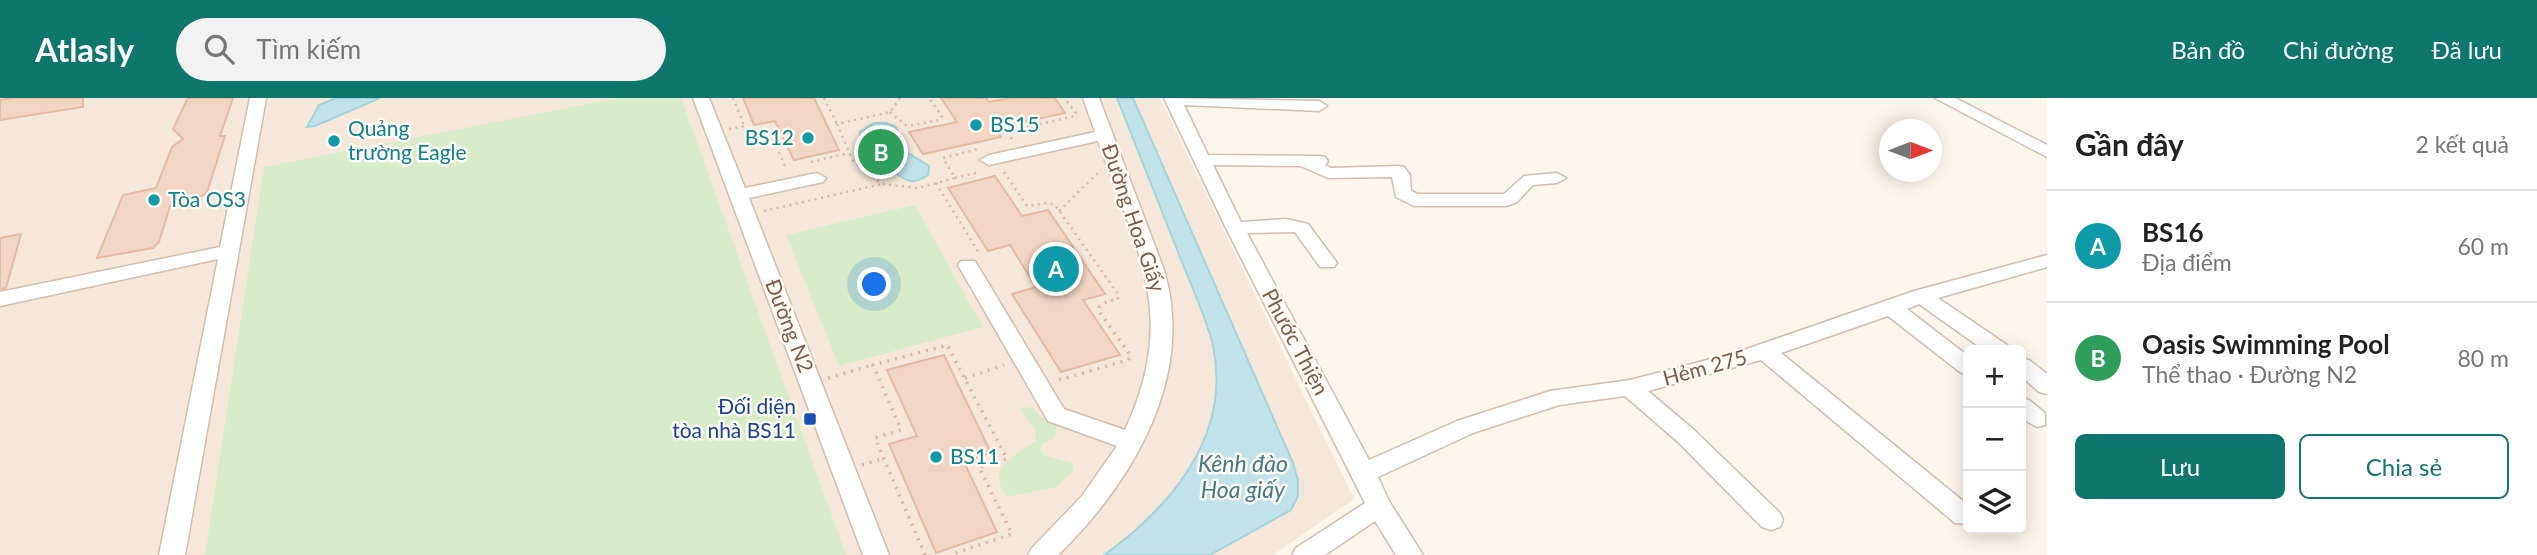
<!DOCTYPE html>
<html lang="vi">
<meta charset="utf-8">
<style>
:root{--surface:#fff;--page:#f2f2f2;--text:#222;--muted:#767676;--line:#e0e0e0;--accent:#0f766e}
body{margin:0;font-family:Lato,sans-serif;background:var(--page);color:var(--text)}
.controls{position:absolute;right:21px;bottom:21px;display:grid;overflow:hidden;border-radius:10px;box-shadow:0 4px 18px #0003}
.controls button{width:63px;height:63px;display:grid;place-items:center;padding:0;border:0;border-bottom:2px solid var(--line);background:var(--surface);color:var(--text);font:35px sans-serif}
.compass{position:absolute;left:1879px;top:21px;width:63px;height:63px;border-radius:50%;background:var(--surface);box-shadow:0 4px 18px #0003;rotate:90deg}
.you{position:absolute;left:875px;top:187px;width:24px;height:24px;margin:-18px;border:5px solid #fff;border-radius:50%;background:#1a73e8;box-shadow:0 0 0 10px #1a73e833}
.badge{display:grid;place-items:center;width:46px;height:46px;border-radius:50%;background:var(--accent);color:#fff;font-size:23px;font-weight:700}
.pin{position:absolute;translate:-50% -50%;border:4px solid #fff;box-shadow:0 2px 7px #0006}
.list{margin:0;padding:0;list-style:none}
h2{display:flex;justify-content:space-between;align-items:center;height:91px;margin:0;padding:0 28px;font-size:30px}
h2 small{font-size:23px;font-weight:400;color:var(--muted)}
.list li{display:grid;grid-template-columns:46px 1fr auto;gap:21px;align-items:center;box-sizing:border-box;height:112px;padding:0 28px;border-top:2px solid var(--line)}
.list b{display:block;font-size:26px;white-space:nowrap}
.list p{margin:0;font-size:23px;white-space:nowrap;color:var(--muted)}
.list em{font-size:23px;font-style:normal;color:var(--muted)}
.actions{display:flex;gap:14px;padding:21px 28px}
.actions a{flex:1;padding:16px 0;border:2px solid var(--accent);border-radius:10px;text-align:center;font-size:24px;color:var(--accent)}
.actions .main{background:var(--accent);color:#fff}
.icon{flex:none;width:38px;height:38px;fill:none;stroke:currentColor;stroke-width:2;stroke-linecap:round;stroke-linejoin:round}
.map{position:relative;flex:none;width:2047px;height:457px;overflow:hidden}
header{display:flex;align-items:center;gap:42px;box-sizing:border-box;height:98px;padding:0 35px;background:var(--accent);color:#fff}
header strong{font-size:33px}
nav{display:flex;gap:38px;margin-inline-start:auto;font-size:24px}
.search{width:490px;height:63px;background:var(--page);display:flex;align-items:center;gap:18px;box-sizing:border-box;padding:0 24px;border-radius:38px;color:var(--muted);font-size:26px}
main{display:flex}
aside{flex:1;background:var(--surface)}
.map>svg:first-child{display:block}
.residential{fill:#f5e8da}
.green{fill:#d8ecc9}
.water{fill:#bfe3e8;stroke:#a5d3da;stroke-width:2}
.building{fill:#f3d5c3;stroke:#e6bba3;stroke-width:2}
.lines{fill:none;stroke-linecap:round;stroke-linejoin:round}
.minor-casing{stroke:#d1beb0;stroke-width:3}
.path-far1{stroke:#d9b8a5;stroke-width:2.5;stroke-dasharray:2 4.5;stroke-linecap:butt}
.path{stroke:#d9b8a5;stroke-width:3.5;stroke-dasharray:2 6;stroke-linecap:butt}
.minor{fill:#fff;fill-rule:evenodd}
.culture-dot{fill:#0f9aa8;stroke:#fffaf3;stroke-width:2.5}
.transit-dot{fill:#1a4fb4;stroke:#fffaf3;stroke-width:2.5}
.labels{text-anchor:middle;stroke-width:5;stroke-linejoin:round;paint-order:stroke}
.culture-label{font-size:21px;fill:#0d838f;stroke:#fffaf3;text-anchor:start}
.street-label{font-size:21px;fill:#7a5c4d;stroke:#fffaf3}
.transit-label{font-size:21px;fill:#164399;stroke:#fffaf3;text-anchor:end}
.water-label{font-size:23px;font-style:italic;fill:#437c86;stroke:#fffaf3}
</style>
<header>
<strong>Atlasly</strong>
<div class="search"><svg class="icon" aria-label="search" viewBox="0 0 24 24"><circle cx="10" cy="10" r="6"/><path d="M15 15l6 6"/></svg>Tìm kiếm</div>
<nav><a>Bản đồ</a><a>Chỉ đường</a><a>Đã lưu</a></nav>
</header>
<main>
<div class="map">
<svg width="2047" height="457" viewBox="0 0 2047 457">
<rect width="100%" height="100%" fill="#fdf6ec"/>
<path class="residential" d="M0,0H1160L1354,401L1273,457H0Z"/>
<path class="green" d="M619,0H681L846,457H205L264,69Z
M915,107L983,229L839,268L786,137Z
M1023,309L1033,310L1036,315L1057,329L1055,340L1042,346L1041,352L1044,357L1072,365L1074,372L1056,389L1006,399C1004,394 1000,388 999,383C996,366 1024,350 1036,343L1035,332L1020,312Z"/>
<path class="water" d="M336,0H380L315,28L307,29L319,7Z
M1117,0H1133L1293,365L1298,382V398L1291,412L1210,457H1104C1171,409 1232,337 1213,248C1206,218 1191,188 1180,159C1159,106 1138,53 1117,0Z
M874,25H887L896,29L902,51L929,68L928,77C911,88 908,83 895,75C891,72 882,72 877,71L872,61L860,57L858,51L865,44L860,40V34Z"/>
<path class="building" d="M13,0H83V9L0,22V2Z
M188,0H233L220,38H225L207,94L202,98L171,105L159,144L153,150L97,160L123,97L156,90L172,49L183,41L173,31Z
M743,0H814L839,52L794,62L775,23L754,27Z
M941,0H986L989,4L1010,0H1055L1065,15L995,30L1001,39L923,56L909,34L957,24Z
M995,78L1022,118L1048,112L1105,196L1083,202L1120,257L1061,274L1012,196L1036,189L1010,147L988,153L948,90Z
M21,136L6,190L0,191V140Z
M944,257L991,355L964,364L997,434L936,455L889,346L917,338L887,272Z"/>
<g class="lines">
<defs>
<path id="minor" d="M250,0H266L185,457H159L218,161L0,208V194L220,149Z
M693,0H709L745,90L817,75L826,80L823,84L749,100L889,457H863Z
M1083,0H1099L1164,172C1196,279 1132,385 1058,457H1028L1032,450L1082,398L1117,348L1048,323L958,167L961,163H975L1064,311L1125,332C1179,215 1137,155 1098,43L989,67L980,62L989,57L1095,34Z
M1164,0L1319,3L1327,8L1319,13L1184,7L1208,57L1319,58L1325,59L1328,63L1325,67L1331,70L1398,68L1404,69L1410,77L1411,93L1418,96H1504L1524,78L1557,75L1566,80L1557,85L1533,87L1517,104L1507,108H1414L1396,99L1392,79L1328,80L1301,68L1213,67L1241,124L1286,121L1308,126L1337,165L1334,169H1320L1295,134L1247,135L1369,362L1457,323L1550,293L1630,282L1738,254L1914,193L2047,157V169L1938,200L2007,247L2010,252H1984L1919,206L1907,211L1968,258V277L1960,274L1888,218L1781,255L1968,407V426L1955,425L1761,262L1648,293L1694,332L1780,415L1783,422L1780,429L1771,432L1762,429L1678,344L1625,298L1559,307L1473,335L1378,379L1389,403L1423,457H1396L1375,423L1325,457H1292L1296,450L1365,405L1226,130Z
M1935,0H1955L2047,47V59Z
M2021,260L2029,262L2047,276V296L2039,294L2021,278Z
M2021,300L2029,302L2045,315V327L2037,329L2021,320Z"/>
</defs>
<use href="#minor" class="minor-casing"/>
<path class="path-far1" d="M733,0L747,35L768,31L786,70
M824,0L837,26
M900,0L890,14L837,26L853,63L882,86L918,90L955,80L943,60L978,51
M890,14L907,28L940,22L942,18L929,0
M729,31L745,28
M1012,41L1009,36L1011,33L1075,18L1076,15L1064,0
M811,64L849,55
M1004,74L1027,108L1048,105L1055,107L1118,196V200L1108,204
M955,80L980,74
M936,85L979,155
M764,113L882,86
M1059,113L1100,73"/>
<path class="path" d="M828,280L873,267
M965,280L1004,267
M1059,282L1128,262L1131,258L1098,212L1101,206L1113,202
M862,367L884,360
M925,457L875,340L901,332L873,267L947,247L1007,361L979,369L1012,436L950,457"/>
<use href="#minor" class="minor"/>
</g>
<g class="culture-dot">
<circle cx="976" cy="27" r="7"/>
<circle cx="808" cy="40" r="7"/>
<circle cx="334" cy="43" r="7"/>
<circle cx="154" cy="102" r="7"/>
<circle cx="936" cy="359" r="7"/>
</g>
<rect class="transit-dot" x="803" y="314" width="14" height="14" rx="3.5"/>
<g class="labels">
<g class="culture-label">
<text x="990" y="34">BS15</text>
<text x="348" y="38">Quảng<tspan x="348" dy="24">trường Eagle</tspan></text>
<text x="794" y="47" text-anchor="end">BS12</text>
<text x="168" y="109">Tòa OS3</text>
<text x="950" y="366">BS11</text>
</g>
<g class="street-label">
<text transform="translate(1133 120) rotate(71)" y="7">Đường Hoa Giấy</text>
<text transform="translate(789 228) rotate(69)" y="7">Đường N2</text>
<text transform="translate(1295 244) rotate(62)" y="7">Phước Thiện</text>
<text transform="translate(1705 270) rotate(-15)" y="7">Hẻm 275</text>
</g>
<g class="transit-label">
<text x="796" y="316">Đối diện<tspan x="796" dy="24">tòa nhà BS11</tspan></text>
</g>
<g class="water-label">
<text x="1243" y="374">Kênh đào<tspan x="1243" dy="26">Hoa giấy</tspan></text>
</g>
</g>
</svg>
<div class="controls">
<button>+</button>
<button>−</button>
<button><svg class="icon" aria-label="layers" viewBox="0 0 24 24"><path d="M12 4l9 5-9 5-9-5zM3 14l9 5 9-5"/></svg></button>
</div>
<svg class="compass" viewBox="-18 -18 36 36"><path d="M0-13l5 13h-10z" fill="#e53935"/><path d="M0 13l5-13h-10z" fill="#767676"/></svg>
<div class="you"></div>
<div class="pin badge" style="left:1056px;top:171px;background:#0f9aa8">A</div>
<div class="pin badge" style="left:881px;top:54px;background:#2e9e5b">B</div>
</div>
<aside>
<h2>Gần đây<small>2 kết quả</small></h2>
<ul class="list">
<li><span class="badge" style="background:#0f9aa8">A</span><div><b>BS16</b><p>Địa điểm</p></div><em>60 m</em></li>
<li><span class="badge" style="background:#2e9e5b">B</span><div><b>Oasis Swimming Pool</b><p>Thể thao · Đường N2</p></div><em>80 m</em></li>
</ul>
<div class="actions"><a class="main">Lưu</a><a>Chia sẻ</a></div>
</aside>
</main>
